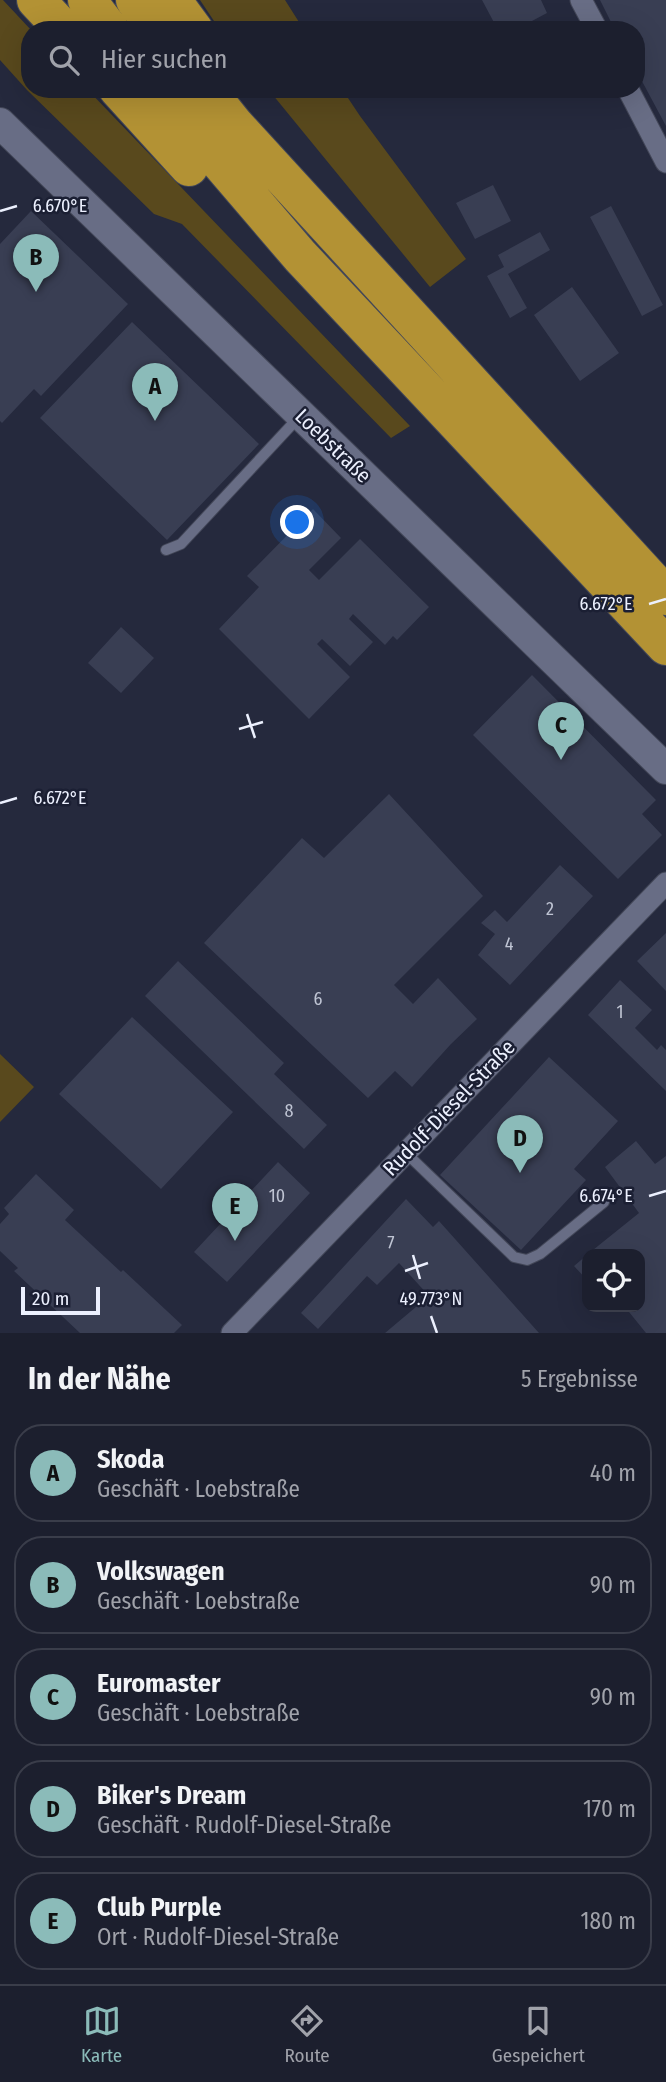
<!DOCTYPE html>
<html lang="de">
<meta charset="utf-8">
<style>
:root{--surface:#1c1f2e;--page:#292c3a;--text:#f1f3f6;--muted:#a0a2aa;--line:#3a3d4a;--accent:#8bbbb9}
body{margin:0;font-family:"Fira Sans Condensed",sans-serif;background:var(--page);color:var(--text)}
.controls{position:absolute;right:21px;bottom:21px;display:grid;overflow:hidden;border-radius:14px;box-shadow:0 7px 28px #0002}
.controls button{width:63px;height:63px;display:grid;place-items:center;padding:0;border:0;border-bottom:2px solid var(--line);background:var(--surface);color:var(--text);font:35px sans-serif}
.scale{position:absolute;left:21px;bottom:18px;width:79px;box-sizing:border-box;padding-left:7px;border:4px solid #ecf0fe;border-top:0;font-size:19px;line-height:24px;white-space:nowrap;color:#ecf0fe;-webkit-text-stroke:5px #1b1f33;paint-order:stroke}
.you{position:absolute;left:298px;top:523px;width:24px;height:24px;margin:-18px;border:5px solid #fff;border-radius:50%;background:#1a73e8;box-shadow:0 0 0 10px #1a73e833}
.badge{display:grid;place-items:center;width:46px;height:46px;border-radius:50%;background:var(--accent);color:#111;font-size:23px;font-weight:700}
.pin{position:absolute;translate:-50% -58px;filter:drop-shadow(0 2px 4px #0008)}
.pin::after{content:'';position:absolute;top:37px;width:24px;height:21px;background:inherit;clip-path:polygon(0 0,100% 0,50% 100%)}
.list{margin:0;padding:0;list-style:none}
h2{display:flex;justify-content:space-between;align-items:center;height:91px;margin:0;padding:0 28px;font-size:30px}
h2 small{font-size:23px;font-weight:400;color:var(--muted)}
.list li{display:grid;grid-template-columns:46px 1fr auto;gap:21px;align-items:center;box-sizing:border-box;height:98px;margin:0 14px 14px;padding:0 14px;border:2px solid var(--line);border-radius:28px}
.list b{display:block;font-size:26px;white-space:nowrap}
.list p{margin:0;font-size:23px;white-space:nowrap;color:var(--muted)}
.list em{font-size:23px;font-style:normal;color:var(--muted)}
.icon{flex:none;width:38px;height:38px;fill:none;stroke:currentColor;stroke-width:2;stroke-linecap:round;stroke-linejoin:round}
.map{position:relative;flex:none;width:666px;height:1333px;overflow:hidden}
.search{position:absolute;background:var(--surface);box-shadow:0 7px 28px #0002;left:21px;right:21px;top:21px;height:77px;display:flex;align-items:center;gap:18px;box-sizing:border-box;padding:0 24px;border-radius:28px;color:var(--muted);font-size:26px}
.sheet{height:651px;background:var(--surface)}
nav{display:flex;justify-content:space-around;align-items:center;box-sizing:border-box;height:98px;border-top:2px solid var(--line);background:var(--surface);font-size:19px;color:var(--muted)}
nav a{display:grid;justify-items:center;gap:4px}
nav .on{color:var(--accent)}
.map>svg:first-child{display:block}
.green{fill:#59491d}
.building{fill:#393e53}
.lines{fill:none;stroke-linecap:round;stroke-linejoin:round}
.lane-casing{stroke:#434758;stroke-width:12}
.street-casing{stroke:#434758;stroke-width:23}
.secondary-casing{stroke:#434758;stroke-width:32}
.highway-casing{stroke:#434758;stroke-width:40}
.lane{stroke:#686d85;stroke-width:10}
.street{stroke:#686d85;stroke-width:21}
.secondary{stroke:#686d85;stroke-width:30}
.highway{stroke:#b39234;stroke-width:38}
.ticks{fill:none;stroke:#ecf0fe;stroke-width:2.5}
.labels{text-anchor:middle;stroke-width:5;stroke-linejoin:round;paint-order:stroke}
.number-label{font-size:18px;fill:#bfc4d3}
.street-label{font-size:21px;fill:#ecf0fe;stroke:#1b1f33}
.ticks-label{font-size:18px;text-anchor:middle;fill:#ecf0fe;stroke:#1b1f33;stroke-width:5;stroke-linejoin:round;paint-order:stroke}
</style>
<div class="map">
<svg width="666" height="1333" viewBox="0 0 666 1333">
<rect width="100%" height="100%" fill="#25293d"/>
<path class="green" d="M0,0H3L31,30L30,89H87L410,426L391,438L182,224L154,214L27,90L0,60Z
M200,0H285L304,30H220Z
M268,89H342L360,116L466,259L430,287Z
M0,1054L34,1087L0,1122Z"/>
<path class="building" d="M482,0H541L547,13L515,30H498Z
M600,0H666V126L636,70V30H615Z
M493,185L511,221L475,239L456,203Z
M611,206L663,305L642,316L590,217Z
M31,211L128,304L41,396L34,389L2,423L0,421V244Z
M540,232L550,250L508,274L527,308L510,318L487,276L504,267L498,255Z
M572,287L619,353L580,381L534,315Z
M132,322L259,444L167,540L40,418Z
M313,509L341,538L309,570L319,580L360,539L429,607L397,640L393,636L385,645L353,614L349,619L373,642L350,666L322,639L317,644L350,677L309,719L219,629L259,587L247,576Z
M121,627L154,658L121,693L88,663Z
M532,675L656,800L642,814L662,835L618,879L473,735Z
M389,794L483,896L394,985L413,1004L438,978L477,1019L451,1044L412,1087L395,1071L368,1098L204,943L302,838L324,858Z
M560,865L593,896L510,985L478,955L495,934L481,923L495,910L507,922Z
M666,933V991L637,961Z
M178,961L284,1063L274,1074L327,1125L304,1149L145,996Z
M620,980L652,1010L635,1028L657,1050L661,1045L666,1050V1091L588,1015Z
M132,1017L233,1112L161,1189L59,1094Z
M549,1057L618,1121L574,1169L586,1180L521,1250L440,1175Z
M636,1141L655,1164L666,1156V1333H646L625,1307H640V1254H588L639,1213L605,1167Z
M278,1162L310,1193L227,1282L194,1252Z
M36,1174L74,1210L65,1220L121,1272L123,1270L182,1325L174,1333H80L14,1271L18,1268L0,1251V1224L9,1214L4,1208Z
M406,1199L433,1227L439,1221L539,1333H385L429,1296L399,1263L377,1285L367,1276L318,1329L301,1313Z
M587,1255V1280L574,1266Z"/>
<g class="lines">
<defs>
<path id="lane" d="M166,550L181,544L299,417
M406,1153L514,1257L527,1260L540,1254L604,1202"/>
<path id="street" d="M581,0L597,30
M628,89L666,162
M232,1333L666,883"/>
<path id="secondary" d="M0,123L666,769"/>
<path id="highway" d="M36,0L64,30
M87,0L110,30
M135,0L157,30
M172,0L194,30
M118,89L189,167
M157,89L300,256L666,646
M206,89L234,124L666,596"/>
</defs>
<use href="#lane" class="lane-casing"/>
<use href="#street" class="street-casing"/>
<use href="#secondary" class="secondary-casing"/>
<use href="#highway" class="highway-casing"/>
<use href="#lane" class="lane"/>
<use href="#street" class="street"/>
<use href="#secondary" class="secondary"/>
<use href="#highway" class="highway"/>
</g>
<path class="ticks" d="M0,211L17,206M649,604L666,599M247,714L255,738M239,729L263,722M0,803L17,798M649,1196L666,1191M413,1255L420,1279M405,1271L428,1263M431,1316L437,1333"/>
<g class="labels">
<g class="number-label">
<text x="550" y="915">2</text>
<text x="509" y="950">4</text>
<text x="318" y="1005">6</text>
<text x="620" y="1018">1</text>
<text x="289" y="1117">8</text>
<text x="277" y="1202">10</text>
<text x="391" y="1249">7</text>
</g>
<g class="street-label">
<text transform="translate(333 446) rotate(44)" y="7">Loebstraße</text>
<text transform="translate(449 1108) rotate(-46)" y="7">Rudolf-Diesel-Straße</text>
</g>
</g>
<g class="ticks-label">
<text x="60" y="212">6.670°E</text>
<text x="606" y="610">6.672°E</text>
<text x="60" y="804">6.672°E</text>
<text x="606" y="1202">6.674°E</text>
<text x="431" y="1305">49.773°N</text>
</g>
</svg>
<div class="controls">
<button><svg class="icon" aria-label="locate" viewBox="0 0 24 24"><circle cx="12" cy="12" r="6"/><path d="M12 2v4M12 18v4M2 12h4M18 12h4"/></svg></button>
</div>
<div class="scale">20 m</div>
<div class="you"></div>
<div class="pin badge" style="left:155px;top:421px">A</div>
<div class="pin badge" style="left:36px;top:292px">B</div>
<div class="pin badge" style="left:561px;top:760px">C</div>
<div class="pin badge" style="left:520px;top:1173px">D</div>
<div class="pin badge" style="left:235px;top:1241px">E</div>
<div class="search"><svg class="icon" aria-label="search" viewBox="0 0 24 24"><circle cx="10" cy="10" r="6"/><path d="M15 15l6 6"/></svg>Hier suchen</div>
</div>
<section class="sheet">
<h2>In der Nähe<small>5 Ergebnisse</small></h2>
<ul class="list">
<li><span class="badge">A</span><div><b>Skoda</b><p>Geschäft · Loebstraße</p></div><em>40 m</em></li>
<li><span class="badge">B</span><div><b>Volkswagen</b><p>Geschäft · Loebstraße</p></div><em>90 m</em></li>
<li><span class="badge">C</span><div><b>Euromaster</b><p>Geschäft · Loebstraße</p></div><em>90 m</em></li>
<li><span class="badge">D</span><div><b>Biker's Dream</b><p>Geschäft · Rudolf-Diesel-Straße</p></div><em>170 m</em></li>
<li><span class="badge">E</span><div><b>Club Purple</b><p>Ort · Rudolf-Diesel-Straße</p></div><em>180 m</em></li>
</ul>
</section>
<nav>
<a class="on"><svg class="icon" aria-label="map" viewBox="0 0 24 24"><path d="M3 6l6-2 6 2 6-2v14l-6 2-6-2-6 2zM9 4v14M15 6v14"/></svg>Karte</a>
<a><svg class="icon" aria-label="directions" viewBox="0 0 24 24"><path d="M12 3l9 9-9 9-9-9zM9 14v-3h6M13 9l2 2-2 2"/></svg>Route</a>
<a><svg class="icon" aria-label="saved" viewBox="0 0 24 24"><path d="M7 4h10v16l-5-4-5 4z"/></svg>Gespeichert</a>
</nav>
